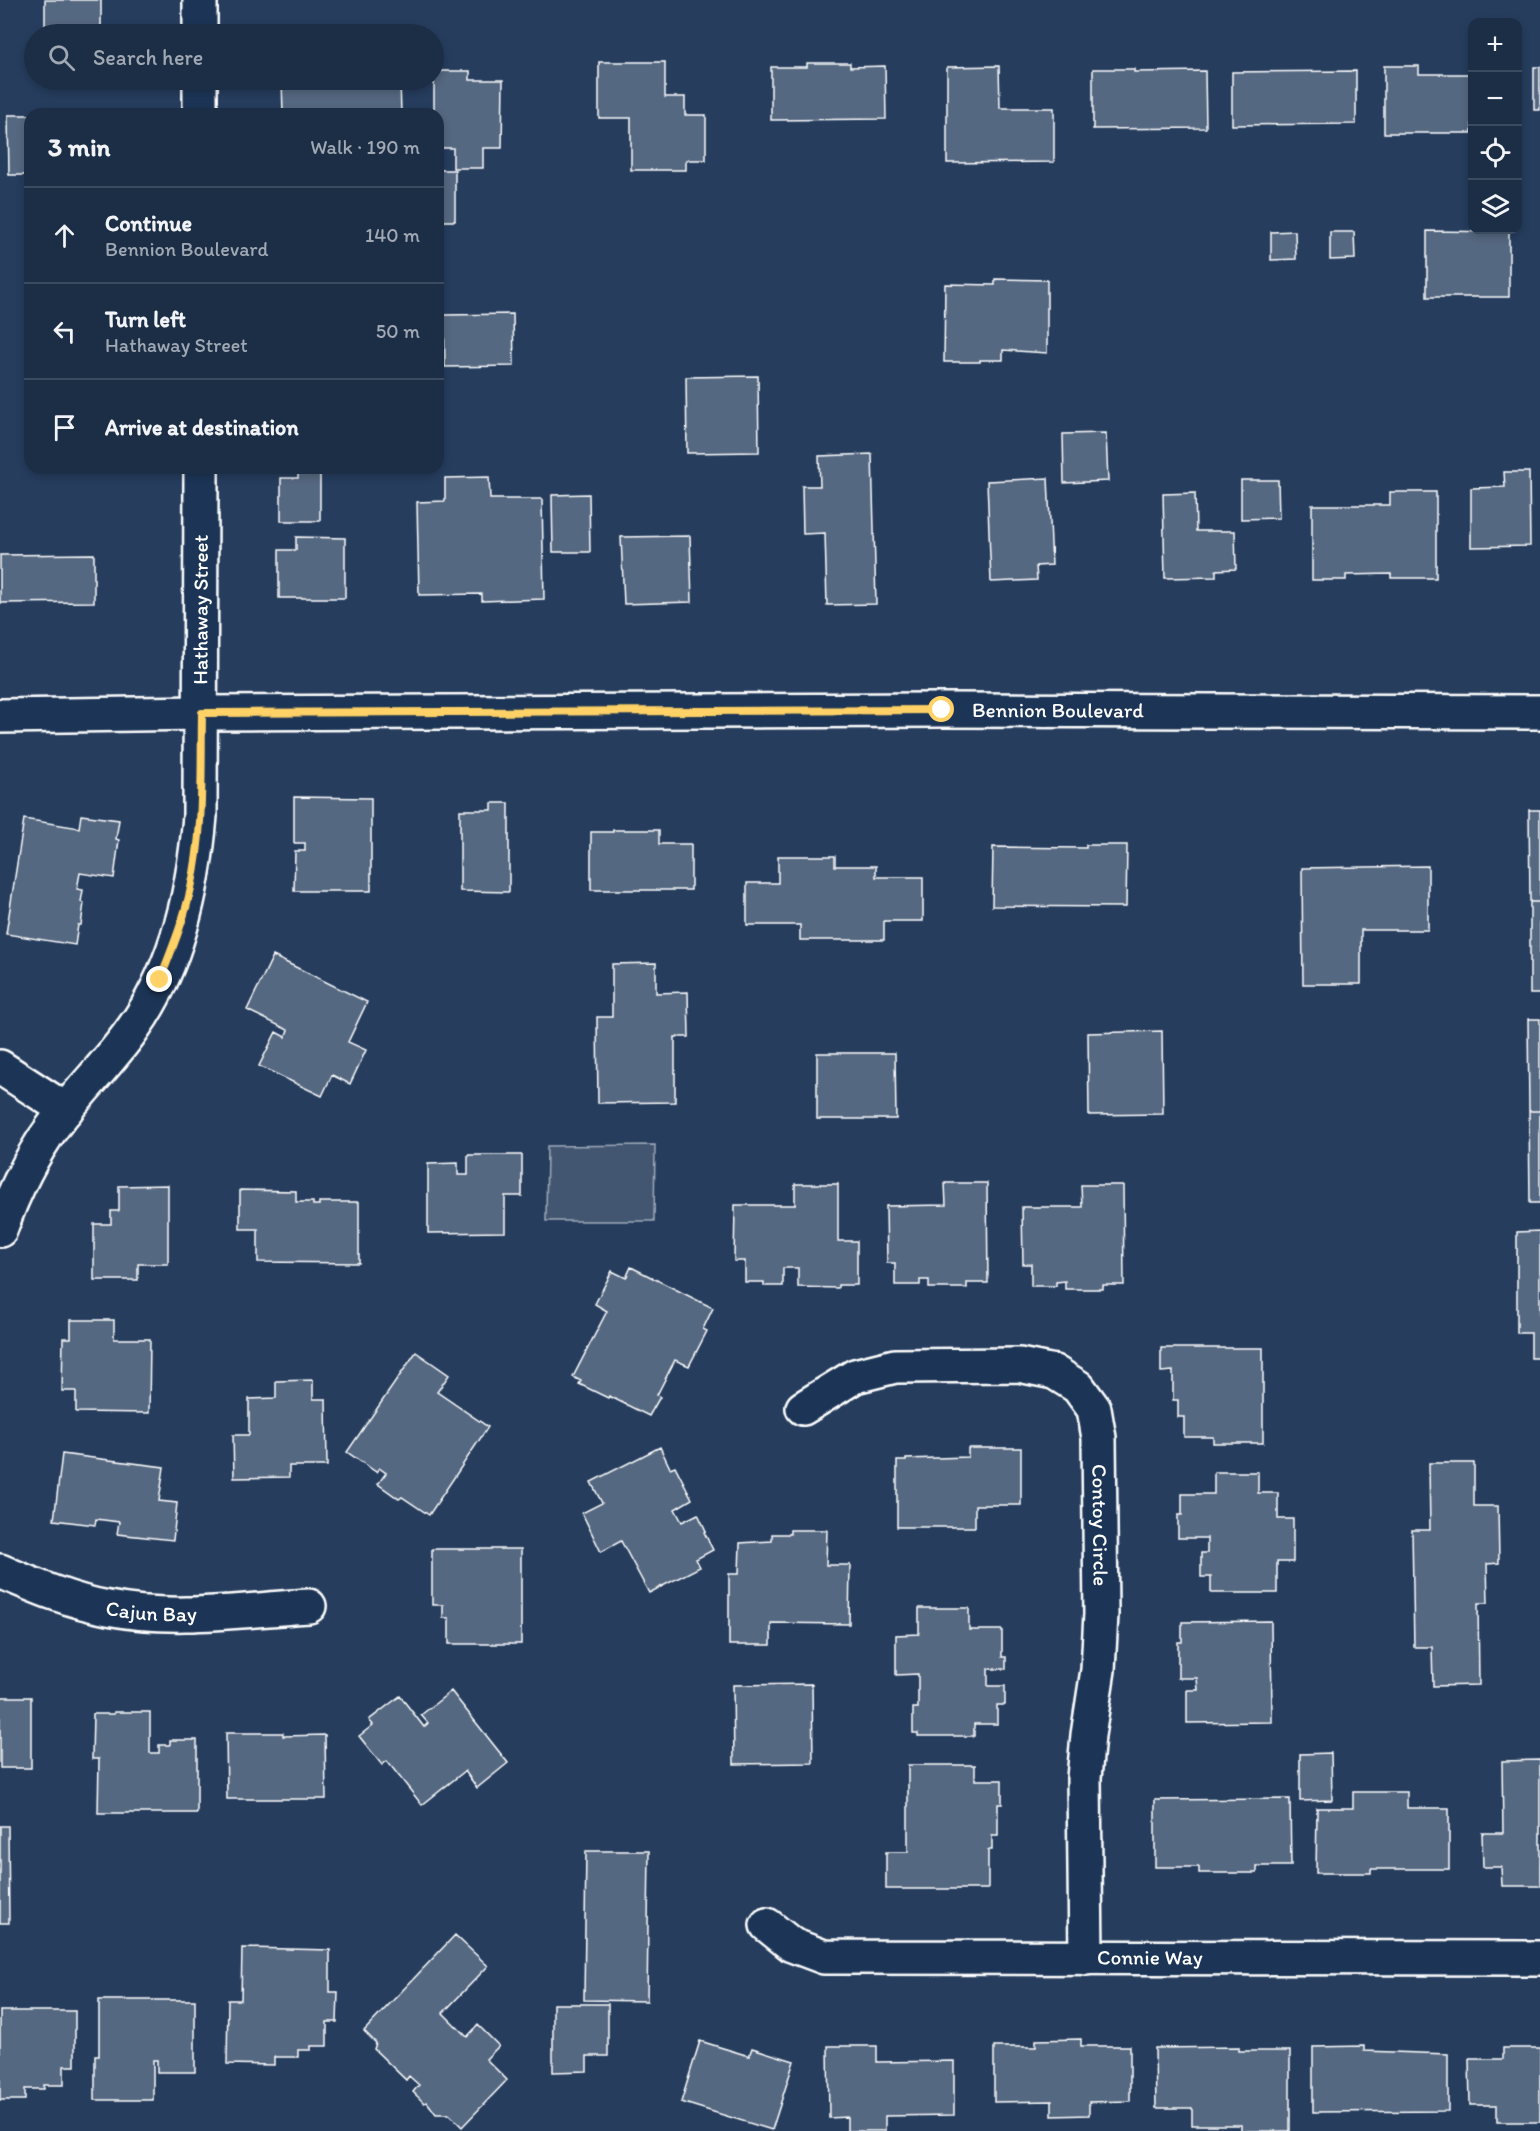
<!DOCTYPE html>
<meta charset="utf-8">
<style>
:root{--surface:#1c2e46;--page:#25364d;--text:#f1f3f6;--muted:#a0a8b3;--line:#3a4a5f}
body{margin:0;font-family:Itim,sans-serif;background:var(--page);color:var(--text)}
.controls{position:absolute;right:18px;top:18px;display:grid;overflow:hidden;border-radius:12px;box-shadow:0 3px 9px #0003}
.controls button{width:54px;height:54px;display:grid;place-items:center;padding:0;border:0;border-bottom:2px solid var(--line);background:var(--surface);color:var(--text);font:30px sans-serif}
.stop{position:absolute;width:18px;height:18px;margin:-14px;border:4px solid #ffd166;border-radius:50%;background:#fff}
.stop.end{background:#ffd166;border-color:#fff;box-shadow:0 2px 6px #0008}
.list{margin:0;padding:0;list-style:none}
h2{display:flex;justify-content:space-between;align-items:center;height:78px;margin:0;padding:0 24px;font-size:26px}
h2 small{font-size:20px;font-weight:400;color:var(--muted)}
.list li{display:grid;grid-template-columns:39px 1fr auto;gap:18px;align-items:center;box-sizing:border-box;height:96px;padding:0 24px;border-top:2px solid var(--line)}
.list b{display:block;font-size:22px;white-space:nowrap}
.list p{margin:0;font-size:20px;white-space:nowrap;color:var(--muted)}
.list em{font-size:20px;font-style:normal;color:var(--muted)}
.icon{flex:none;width:33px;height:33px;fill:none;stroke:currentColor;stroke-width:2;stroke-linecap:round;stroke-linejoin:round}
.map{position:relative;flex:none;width:1540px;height:2131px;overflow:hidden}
.search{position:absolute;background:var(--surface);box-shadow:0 3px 9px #0003;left:24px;top:24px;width:420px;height:66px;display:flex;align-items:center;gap:15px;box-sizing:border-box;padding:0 21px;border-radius:33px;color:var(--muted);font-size:22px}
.panel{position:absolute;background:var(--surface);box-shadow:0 3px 9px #0003;left:24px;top:108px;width:420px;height:366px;border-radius:18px}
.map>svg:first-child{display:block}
.green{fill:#425672;stroke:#a0aab8;stroke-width:1.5}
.building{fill:#556781;stroke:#fff;stroke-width:1.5}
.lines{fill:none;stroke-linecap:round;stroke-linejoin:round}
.minor-casing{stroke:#fff;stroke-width:38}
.minor{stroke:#1d3557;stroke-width:33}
.route{stroke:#ffd166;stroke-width:8}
.labels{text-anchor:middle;stroke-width:4.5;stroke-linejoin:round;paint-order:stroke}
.street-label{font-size:21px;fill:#fff;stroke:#1d3557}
</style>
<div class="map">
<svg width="1540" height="2131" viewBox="0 0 1540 2131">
<rect width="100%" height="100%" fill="#263d5e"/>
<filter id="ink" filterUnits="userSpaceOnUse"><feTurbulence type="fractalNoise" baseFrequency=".0167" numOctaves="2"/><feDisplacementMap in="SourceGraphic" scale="12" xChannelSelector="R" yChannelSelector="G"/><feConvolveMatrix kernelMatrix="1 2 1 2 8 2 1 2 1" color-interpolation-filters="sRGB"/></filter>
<g filter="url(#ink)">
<path class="green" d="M655,1145L654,1221H546L547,1146Z"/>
<path class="building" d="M45,0H101V34H45Z
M599,62H665V97H685V115H706V160H686V170H631V118H599Z
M807,63H850V67L885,66L886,119L771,120V67H807Z
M999,66L1000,108H1054V162L947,163V67Z
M1384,66H1419V74H1472V133H1384Z
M1534,67H1540V110H1534Z
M1093,69H1134V72L1205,71L1206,128L1093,129Z
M434,71H470V80H503L502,148H483V168H453V148H438V114H434Z
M1356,71V124L1232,125V72Z
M282,80H400L401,114H283Z
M8,115H30V175H9Z
M438,170H455V221H438Z
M1295,231L1296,259L1271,260V232Z
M1427,231L1509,232V297H1427Z
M1330,232H1354L1355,259L1330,260Z
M995,279L1047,280V353L1003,350V360H980V362H944L945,284L995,285Z
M513,314L514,366L445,367L444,315Z
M758,376L759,452L687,453L686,377Z
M1106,433L1108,481L1064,483L1063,434Z
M872,454L876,604L827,605L825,533L803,534L802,486H820L819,456Z
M298,468H320V521H281V478H298Z
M1504,472H1529L1530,546L1471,547V488L1505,487Z
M489,477L490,499H542L544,599L482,601V594L419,595L417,502L445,501V478Z
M1048,478L1052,565L1036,566L1037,580L991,582L987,481Z
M1241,480H1278L1279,518L1241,519Z
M1390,492H1436V578H1391V574L1346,575V580H1312V505H1390Z
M1195,493L1196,531H1235L1236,569L1216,570V577L1165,578L1163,494Z
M589,494L590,552H553L552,495Z
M690,536L692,602L624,604L621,537Z
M296,537L345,538V598H279V550H296Z
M94,554V602L0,603V555Z
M294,797L371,798V891H294L295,851H305V843H294Z
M492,803H509V892L460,891V810H492Z
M1529,810H1540V902H1530Z
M81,815L119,820L116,839L119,840L114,878L80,873L77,889L83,890L81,902L84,903L81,925H78L75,945L6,934L24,819L79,828Z
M613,830H659V844H691V890H591V832H613Z
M1086,845H1127L1126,907L992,906L993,847L1086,848Z
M778,856H835V866H876V877H923V921H884V940H800V925H747V883H778Z
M1428,866V930H1361V984H1303L1302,868Z
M1530,902H1540V994H1530Z
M273,956L367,1002L348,1042L366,1050L350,1084L332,1075L322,1096L259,1066L276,1032L285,1037L288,1030L247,1010Z
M656,963V993L688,992L689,1037H675V1102L598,1103L597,1017H612V964Z
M1528,1019H1540V1111H1529Z
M1162,1031L1163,1114L1089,1115L1088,1033Z
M817,1053H895L896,1119H817Z
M1529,1111H1540V1203H1530Z
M468,1155H522V1196H505V1232L428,1233V1164L458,1163V1175H468Z
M945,1183H987L988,1283H967V1288H929V1280H920V1285H895V1263H887L886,1206L946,1205Z
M795,1184H838V1241H857V1285H838V1288L798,1287V1268H783V1286H764V1282H745V1261H734L735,1205H795Z
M168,1185V1264H138V1280H94V1224H111V1211H119V1186Z
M1081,1185H1123L1124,1285H1103V1289H1065V1281L1056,1282V1286H1031V1264H1023L1022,1207H1082Z
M240,1190L296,1191V1202H313V1205H319V1202H359V1263L258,1262V1229H240Z
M1540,1231V1358H1531V1333H1517V1232Z
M631,1267L713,1308L703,1329L707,1331L689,1366L675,1360L657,1395L660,1397L649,1416L609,1396L608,1398L579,1384L581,1381L573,1377L607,1311L595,1304L612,1271L626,1278Z
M71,1320H114V1339H150L149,1413L76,1412V1391H62L63,1338H71Z
M1161,1348H1263V1443H1213V1437H1184V1417H1178V1400H1173V1371L1161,1372Z
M416,1352L449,1375L437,1392L488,1427L429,1515L402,1497L399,1499L378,1484L386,1473L379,1468L376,1472L347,1452Z
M313,1380V1399H326L327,1466H289V1477L234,1478L233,1435H249V1399L276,1398V1381Z
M660,1447L670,1468L675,1466L692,1499L675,1509L682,1522L698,1514L706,1531L704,1532L713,1550L696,1559L700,1567L649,1593L621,1541L601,1552L582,1513L602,1503L591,1482Z
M968,1448H1021V1505H975V1527H897V1461H906V1459L968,1457Z
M62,1454L164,1467L159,1501L177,1503L173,1540L117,1534L119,1522L96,1519L95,1525L54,1520Z
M1429,1463H1474V1506H1498L1499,1563L1487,1564L1488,1603H1478L1479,1685L1433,1686L1432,1647H1414L1412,1530H1430Z
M1214,1472H1258V1493H1278V1519H1293V1562H1277V1593H1211V1577H1201V1553H1207V1538H1178V1515H1182V1494H1214Z
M790,1530H827L826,1565H850L849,1624L771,1623V1645H729V1574H739L740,1543L772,1541V1534H790Z
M432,1549H521V1644H449V1618H443V1605H432Z
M919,1608H969V1630H1002V1657H1006V1669H988V1686H1005V1705H997V1724H974V1736H918V1733H913V1708H918V1674L896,1675V1635L919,1634Z
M1271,1621L1272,1722L1187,1723V1690H1198L1197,1678H1178V1642H1182V1622Z
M812,1684L813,1763L734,1764L733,1685Z
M451,1691L508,1763L477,1788L465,1771L422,1805L387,1761L382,1765L359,1736L373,1725L369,1720L400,1696L424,1727L428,1723L421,1715Z
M0,1697H31V1768H0Z
M114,1712H150V1753H159V1745H170V1740H197V1813H98L99,1759H92L93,1714H114Z
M226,1733H283V1736L325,1735L326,1799H227Z
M1331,1753L1332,1800L1300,1801V1754Z
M1540,1760V1886H1502L1501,1867H1483L1482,1833H1503L1502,1761Z
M908,1765H975V1780H1002V1804H998V1836H992V1850H988V1889H886V1852H908Z
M1353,1792H1407V1808H1449V1869H1371V1873H1316L1317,1808H1353Z
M1290,1799L1291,1866H1257V1873H1199V1867H1155V1800Z
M0,1826H8L9,1923H0Z
M586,1851H649L647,2001L584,2000Z
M455,1935L488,1966L443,2013L467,2037L478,2025L499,2046L486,2059L507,2080L462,2127L449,2114H436L427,2102L424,2103L413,2092L419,2085L409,2076L406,2080L374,2049L376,2043L364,2031Z
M242,1948L330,1950V1992H338L337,2022H327V2046H311V2050H298V2057H274V2065L227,2064L228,2000H241Z
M99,2000H195V2072H157V2060H153V2100H95V2056H99Z
M553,2004H608V2056H587V2071L553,2072Z
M0,2011H75V2066H64V2085H44V2089H25V2100H0Z
M1081,2039V2046H1130V2101L1089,2102V2115L1052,2116V2101L994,2102V2047H1036V2040Z
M700,2041L749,2056L752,2048L794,2061L772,2130L681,2102Z
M828,2046H877V2062L954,2061V2115L885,2116V2131H847V2117L829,2118Z
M1364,2046V2051L1448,2054V2111L1313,2112V2047Z
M1239,2047V2051H1290V2131H1241V2125H1192V2108H1156L1155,2048Z
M1503,2048H1540V2122H1497V2105H1470L1469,2059H1503Z"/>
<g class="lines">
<defs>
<g id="minor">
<path d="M200,0V34"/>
<path d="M200,80V114"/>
<path id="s1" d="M0,716L202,713L942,710L1540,712"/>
<path d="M0,1067L66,1110"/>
<path id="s2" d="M0,1230C13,1194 31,1156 54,1125C78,1092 108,1064 132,1030C176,970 194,889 200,816L201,468"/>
<path id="s3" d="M803,1408L855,1376L895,1366L1019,1365L1054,1372L1078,1387L1094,1409L1099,1438L1101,1614L1098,1670L1088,1735L1084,1778L1086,1958"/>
<path id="s4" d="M0,1571C35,1586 70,1601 108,1608C173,1621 243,1610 309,1606"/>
<path id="s5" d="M767,1925L792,1945L824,1957L1540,1958"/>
</g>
</defs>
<use href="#minor" class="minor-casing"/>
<use href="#minor" class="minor"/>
</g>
</g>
<g class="lines" filter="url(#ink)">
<path class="route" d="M160,980C172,949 184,920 191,888C204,831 201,771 202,713L942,710"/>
</g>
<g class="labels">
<g class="street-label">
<text dy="7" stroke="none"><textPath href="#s2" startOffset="675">Hathaway Street</textPath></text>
<text dy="7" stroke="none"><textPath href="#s1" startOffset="1058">Bennion Boulevard</textPath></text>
<text dy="7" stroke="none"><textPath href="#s3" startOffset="434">Contoy Circle</textPath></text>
<text dy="7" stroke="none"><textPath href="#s4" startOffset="158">Cajun Bay</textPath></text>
<text dy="7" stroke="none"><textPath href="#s5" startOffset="392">Connie Way</textPath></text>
</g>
</g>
</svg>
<div class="controls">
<button>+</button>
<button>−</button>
<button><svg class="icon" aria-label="locate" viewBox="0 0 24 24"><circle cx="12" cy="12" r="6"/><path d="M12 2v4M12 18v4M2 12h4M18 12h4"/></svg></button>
<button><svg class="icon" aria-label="layers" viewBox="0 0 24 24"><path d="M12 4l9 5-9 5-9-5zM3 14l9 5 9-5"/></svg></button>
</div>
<div class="stop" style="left:942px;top:710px"></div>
<div class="stop end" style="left:160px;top:980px"></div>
<div class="search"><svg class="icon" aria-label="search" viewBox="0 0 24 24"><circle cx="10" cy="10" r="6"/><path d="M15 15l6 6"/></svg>Search here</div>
<section class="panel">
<h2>3 min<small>Walk · 190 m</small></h2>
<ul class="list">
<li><svg class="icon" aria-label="ahead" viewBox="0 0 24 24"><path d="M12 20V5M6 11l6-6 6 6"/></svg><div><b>Continue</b><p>Bennion Boulevard</p></div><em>140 m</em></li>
<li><svg class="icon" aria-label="left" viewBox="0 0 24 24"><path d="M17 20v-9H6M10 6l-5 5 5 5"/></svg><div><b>Turn left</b><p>Hathaway Street</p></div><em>50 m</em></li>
<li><svg class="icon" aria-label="arrive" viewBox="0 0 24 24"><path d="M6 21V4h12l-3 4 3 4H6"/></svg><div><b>Arrive at destination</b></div></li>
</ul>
</section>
</div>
